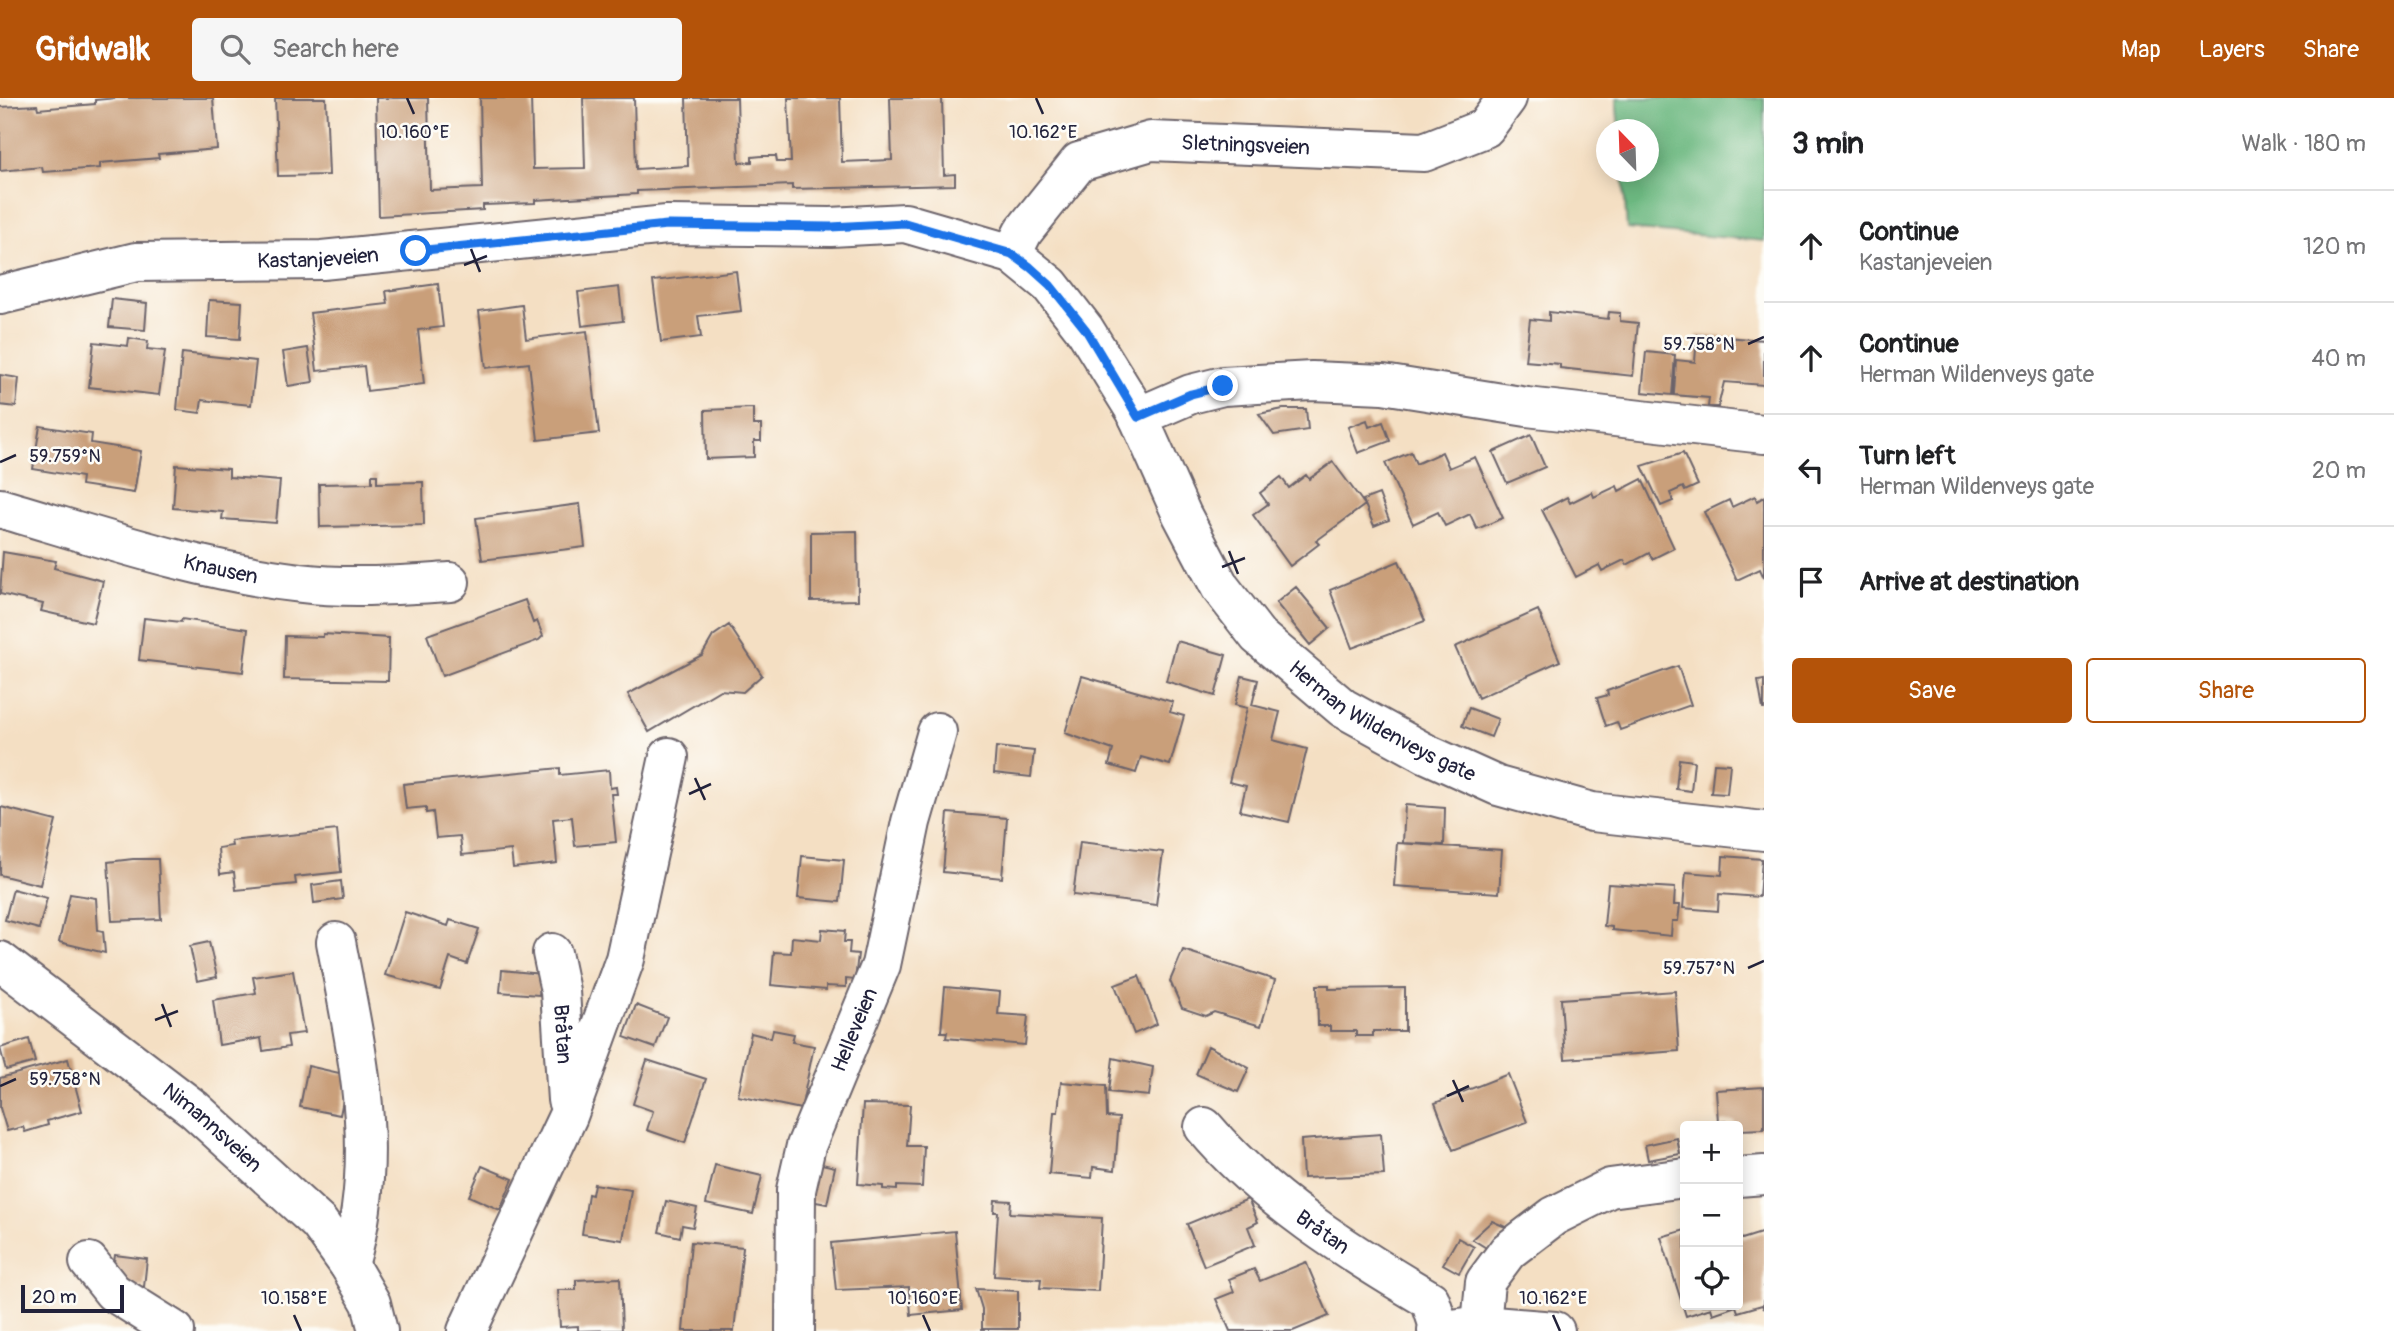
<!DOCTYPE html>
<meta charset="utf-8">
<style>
:root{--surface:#fff;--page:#f6f6f6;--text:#202124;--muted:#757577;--line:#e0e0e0;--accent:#b45309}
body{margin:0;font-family:Pangolin,sans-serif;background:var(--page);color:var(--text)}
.controls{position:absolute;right:21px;bottom:21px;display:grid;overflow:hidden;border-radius:7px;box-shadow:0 4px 18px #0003}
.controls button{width:63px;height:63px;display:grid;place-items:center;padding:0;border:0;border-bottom:2px solid var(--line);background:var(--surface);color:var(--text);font:35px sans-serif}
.compass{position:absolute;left:1596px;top:21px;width:63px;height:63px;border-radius:50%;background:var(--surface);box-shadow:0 4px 18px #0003;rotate:337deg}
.scale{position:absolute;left:21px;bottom:18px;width:103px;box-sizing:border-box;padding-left:7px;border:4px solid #22223b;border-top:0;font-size:19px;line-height:24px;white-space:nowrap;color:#22223b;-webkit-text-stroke:5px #fdfcf7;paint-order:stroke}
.stop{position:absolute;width:21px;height:21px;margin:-16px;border:5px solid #1a73e8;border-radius:50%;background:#fff}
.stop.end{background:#1a73e8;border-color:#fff;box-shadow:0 2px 7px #0008}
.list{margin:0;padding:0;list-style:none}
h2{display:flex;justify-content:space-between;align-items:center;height:91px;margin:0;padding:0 28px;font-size:30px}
h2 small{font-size:23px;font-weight:400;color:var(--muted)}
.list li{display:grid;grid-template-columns:46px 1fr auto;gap:21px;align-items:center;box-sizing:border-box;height:112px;padding:0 28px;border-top:2px solid var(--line)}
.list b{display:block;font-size:26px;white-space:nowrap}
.list p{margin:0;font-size:23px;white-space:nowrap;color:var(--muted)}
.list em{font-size:23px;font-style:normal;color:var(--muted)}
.actions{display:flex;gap:14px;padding:21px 28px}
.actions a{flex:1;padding:16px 0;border:2px solid var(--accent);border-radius:7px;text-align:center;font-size:24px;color:var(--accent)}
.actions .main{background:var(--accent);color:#fff}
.icon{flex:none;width:38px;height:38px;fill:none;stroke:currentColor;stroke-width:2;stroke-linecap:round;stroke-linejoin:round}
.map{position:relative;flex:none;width:1764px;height:1233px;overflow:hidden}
header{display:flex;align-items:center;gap:42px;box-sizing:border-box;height:98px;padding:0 35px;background:var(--accent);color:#fff}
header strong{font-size:33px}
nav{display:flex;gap:38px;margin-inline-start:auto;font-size:24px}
.search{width:490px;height:63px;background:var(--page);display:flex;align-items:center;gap:18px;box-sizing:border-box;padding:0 24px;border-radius:7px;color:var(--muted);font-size:26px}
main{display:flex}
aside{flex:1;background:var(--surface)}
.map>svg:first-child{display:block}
.forest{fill:#6cb880;stroke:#476d5e;stroke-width:2}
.building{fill:#c99f7a}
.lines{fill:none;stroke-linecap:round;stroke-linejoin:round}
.minor-casing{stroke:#6c646b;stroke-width:42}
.major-casing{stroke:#6c646b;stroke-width:42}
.minor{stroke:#fff;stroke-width:38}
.major{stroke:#fff;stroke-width:38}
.route{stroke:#1a73e8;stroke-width:9}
.ticks{fill:none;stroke:#22223b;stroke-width:2.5}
.labels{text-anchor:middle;stroke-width:5;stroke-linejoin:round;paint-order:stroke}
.street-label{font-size:21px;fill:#22223b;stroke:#fdfcf7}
.ticks-label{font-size:18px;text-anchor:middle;fill:#22223b;stroke:#fdfcf7;stroke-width:5;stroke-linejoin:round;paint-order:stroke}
</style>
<header>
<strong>Gridwalk</strong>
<div class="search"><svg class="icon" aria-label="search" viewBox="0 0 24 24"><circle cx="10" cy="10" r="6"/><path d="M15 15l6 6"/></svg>Search here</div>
<nav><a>Map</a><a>Layers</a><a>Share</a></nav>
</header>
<main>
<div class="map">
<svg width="1764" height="1233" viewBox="0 0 1764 1233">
<rect width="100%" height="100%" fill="#fdfcf7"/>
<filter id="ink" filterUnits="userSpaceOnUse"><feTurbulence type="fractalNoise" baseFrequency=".0143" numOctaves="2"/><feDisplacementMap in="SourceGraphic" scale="14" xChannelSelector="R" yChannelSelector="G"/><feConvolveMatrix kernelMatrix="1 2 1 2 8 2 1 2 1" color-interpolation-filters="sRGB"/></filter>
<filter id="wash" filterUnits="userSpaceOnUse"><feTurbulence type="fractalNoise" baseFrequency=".00686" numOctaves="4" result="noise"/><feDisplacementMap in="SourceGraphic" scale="28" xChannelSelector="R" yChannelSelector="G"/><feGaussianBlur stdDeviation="1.57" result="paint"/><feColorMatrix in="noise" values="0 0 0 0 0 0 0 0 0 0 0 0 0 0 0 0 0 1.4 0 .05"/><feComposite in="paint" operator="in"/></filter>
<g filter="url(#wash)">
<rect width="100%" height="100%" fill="#f4dfc3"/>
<path class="forest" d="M1616,0H1764V143L1627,131L1623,74H1648V32L1619,31Z"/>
<g id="blocks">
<path class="building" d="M117,0H213L217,51L158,56L159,60L100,65V70L43,74L42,69L0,73V9L37,7L38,11L95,6V2Z
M275,0H326L329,77L278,78Z
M376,0H428L430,92L482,90L480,0H531L533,71L585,70L583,0H634L636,71L688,68L686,0H737L739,65L752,64V59L762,58H776L777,64H791L788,0H840L842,64L892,62L890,0H942L944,77L955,76V87L792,91V87L637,93V96L535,102V105L483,107V112L379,118Z
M736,173L741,213L698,218L701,239L661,244L653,183Z
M438,186L443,229L418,232L424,286L367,293L364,268L317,273L310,215L388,206L386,193Z
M619,189L623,223L582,228L578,194Z
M112,201L147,205L145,232L109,229Z
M209,202L242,204L240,241L207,239Z
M522,207L526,241L587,233L599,335L538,342L529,265L486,270L479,213Z
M1549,214L1608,221L1609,214L1620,215V223L1638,225L1633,278L1560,270V266L1525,263L1530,221L1549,223Z
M1697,237L1764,242V287L1724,284L1718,309H1708L1709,300L1674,297L1676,262L1695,264Z
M129,240L148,243L147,251L165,253L159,297L89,289L94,244L128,248Z
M308,250L313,284L288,288L283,254Z
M1646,254L1675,257L1672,297L1642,294Z
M182,255L256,263L251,307L202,302L200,315L177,312Z
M0,277L19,280L16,309L0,307Z
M753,310V327H761V343H754V359L706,361L705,312Z
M1283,311H1306L1308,332L1274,337L1259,316Z
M1367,322L1369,329L1383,324L1390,343L1358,355L1348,329Z
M40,328L92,336L91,345L141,353L134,395L81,387L82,379L33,371Z
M1531,337L1545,369L1507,385L1493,354Z
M1411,354L1416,366L1442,354L1449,370L1475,359L1503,420L1477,431L1470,416L1445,428L1438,414L1413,426L1385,365Z
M1683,355L1698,387L1685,393L1683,389L1670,395L1673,403L1661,408L1642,368Z
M1333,364L1365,407L1316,443L1319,446L1290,468L1253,417L1268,406L1260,395L1281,379L1289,390L1306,377L1309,381Z
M176,367L229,371V379L280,383L276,425L222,421L223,414L173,410Z
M372,377H377V385L423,384L424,427L320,429L319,386L372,385Z
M1642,381L1674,450L1652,461L1649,455L1627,467L1624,462L1602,473L1599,467L1576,479L1542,412L1567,399L1570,405L1592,394L1594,399L1617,388L1619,393Z
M1379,396L1389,422L1374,428L1363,402Z
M1755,398L1757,403L1764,399V480L1760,471L1737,482L1704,414L1729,402L1732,409Z
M580,406L585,449L482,462L476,420Z
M857,433L858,502L811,503V434Z
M3,454L56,463L54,470L103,483L93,525L41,513L43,506L0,496Z
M1399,463L1425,523L1352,550L1330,492Z
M1296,489L1330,530L1310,547L1276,505Z
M525,502L533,525L537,523L543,538L539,542L442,578L427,537Z
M1538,512L1560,563L1478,600L1455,549Z
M144,520L181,524L182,521L248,531L243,574L139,562Z
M729,527L762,577L743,594L720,592L649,634L628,596L702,557L713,538Z
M323,536L389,540L388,583L284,581L285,538L323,539Z
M1177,543L1226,557L1215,598L1166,583Z
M1678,568L1691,607L1620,632L1617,624L1606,628L1597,600L1608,597L1607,593Z
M1082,578L1173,604L1170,614L1184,618L1170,667L1141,659L1136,675L1109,667L1113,652L1065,635Z
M1242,578L1258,582L1252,607L1280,614L1273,642L1307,651L1289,724L1240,713L1246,688L1229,684L1247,610L1235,607Z
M1764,582V611H1763L1758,583Z
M1469,610L1498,621L1491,639L1462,628Z
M996,649L1034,653L1031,679L994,675Z
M1679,661L1694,663L1691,693L1676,691Z
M1714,665L1730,666L1727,696L1711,695Z
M560,670V677L609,672L610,690L616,689L617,696H611L616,744L575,748L572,719L553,721L557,765L513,770L511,752L462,757L460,738L436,740L433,714L426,715V709L406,711L403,686Z
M1405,707L1445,710L1444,747L1403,745Z
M1,709L56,723L40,787L0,777Z
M948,715L1007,720L1002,780L943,774Z
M337,732L341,774L295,779L296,786L236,792L234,774L220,776L218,750L232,748L231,743Z
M1080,744L1163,754L1156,807L1073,797Z
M1397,745L1502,752L1499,795L1394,788Z
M802,758L844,762L840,804L798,800Z
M1723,758L1762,761L1759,799L1719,796L1718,813L1683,810L1686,774L1722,777Z
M133,761H158L161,821L112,823L108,764Z
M341,783L343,801L314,805L312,787Z
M1608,786L1675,790L1674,807H1680L1678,823H1672L1671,838L1612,832V829L1604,828Z
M13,791L47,800L39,831L5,822Z
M70,796L96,800L98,832L103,833L105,855L59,844Z
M405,814L448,828L450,822L479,831L467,866L450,860L440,892L385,877Z
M822,831L845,833L844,844H850L849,855L858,856L855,882L846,881V889L826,888V892L771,887L774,854L791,855L792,839L821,842Z
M209,844L217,879L197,883L190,848Z
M1183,852L1275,882L1261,928L1214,914L1206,918L1182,910L1170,883Z
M502,872L541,876L539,897L500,894Z
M293,873L304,935L287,937L289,949L263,953L261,940L219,947L213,902L256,895L253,879Z
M1139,878L1157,926L1134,936L1115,887Z
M1317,887H1329V891L1405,890V933H1373V938H1356V933H1330V928H1318Z
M945,889L1000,894L998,916L1028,918L1025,947L946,940L947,934H941Z
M1675,893L1679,953L1565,961L1561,901Z
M636,907L667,919L655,950L624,939Z
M773,932L794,936L792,944L814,948L801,1011L738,998L751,935L771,940Z
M29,941L35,964L6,972L0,950Z
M1208,948L1249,970L1238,994L1196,976Z
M1113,960L1153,969L1149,998L1109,994Z
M68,961L82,1013L47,1023L48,1027L25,1034L23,1029L7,1033L0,1010V980Z
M647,962L706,981L685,1045L647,1032L653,1013L633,1006Z
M308,968L348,977L340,1017L300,1009Z
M1508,976L1527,1024L1453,1052L1435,1005Z
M1061,984L1106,988L1107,1019L1119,1020L1115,1072L1093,1069L1092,1080L1049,1076L1054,1014H1058Z
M1764,989V1031L1738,1032L1734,1023L1718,1024L1716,992Z
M863,1006L910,1007L907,1048H924L922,1089L897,1088V1092L883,1091V1088L858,1086Z
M1381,1036L1384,1077L1303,1080L1301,1042Z
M1677,1040L1680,1056L1648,1062L1645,1047Z
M813,1064L835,1069L827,1106L805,1102Z
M715,1067L762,1078L753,1116L706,1106Z
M482,1068L513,1081L500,1112L469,1098Z
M594,1086L631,1092L623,1142L582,1136L588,1096L592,1097Z
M1248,1101L1258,1124L1248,1129L1255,1147L1204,1168L1187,1126Z
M995,1102L1011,1103L1010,1115L1102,1120L1098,1193L1040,1190L1041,1181L994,1178L998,1114H994Z
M666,1103L697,1110L693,1129L682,1127L680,1139L659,1134Z
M1492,1123L1510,1131L1488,1151L1472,1141Z
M1685,1132V1207H1738V1136L1742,1141L1764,1134V1211L1762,1207L1738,1214L1736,1208L1713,1216L1711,1210L1686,1218L1661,1139Z
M955,1133L962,1212L911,1217L909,1189L836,1192L831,1145Z
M1458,1140L1474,1149L1459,1175L1443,1166Z
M691,1144L743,1149L734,1233H683Z
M115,1157L147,1161L144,1189L111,1184Z
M1306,1164L1329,1218L1293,1233H1230L1216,1201L1234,1194L1229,1181L1254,1171L1260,1183Z
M620,1180L622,1232L578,1233V1228L560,1229L558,1192H576V1182Z
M976,1191L1018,1193V1231H982V1211Z"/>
</g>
</g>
<g filter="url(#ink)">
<use href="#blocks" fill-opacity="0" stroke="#6c646b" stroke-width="2"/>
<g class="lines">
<defs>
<g id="minor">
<path id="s1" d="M1012,156L1023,134L1079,64L1151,43L1424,54L1485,30L1507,0"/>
<path id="s2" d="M0,197L136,164L322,162L667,127L831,129L905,125L1012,156L1050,187L1085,232L1136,314L1182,417L1220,489L1258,538L1343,610L1427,656L1498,688L1592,714L1764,733"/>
<path d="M1138,319L1191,296L1223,288L1312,283L1383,286L1527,309L1764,336"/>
<path id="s3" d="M0,410C99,439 198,473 301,485C350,491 400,487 450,484"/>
<path d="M336,844C357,956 382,1054 349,1167"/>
<path id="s4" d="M552,855L560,893L567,1002"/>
<path id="s5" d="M0,863L194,1011L319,1125L349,1167L371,1205L378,1233"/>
<path id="s6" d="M1204,1029C1265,1102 1349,1154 1430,1202L1440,1232"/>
<path d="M1738,1079L1764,1077"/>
<path d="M89,1164L113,1194L175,1233"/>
<path d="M1481,1227L1485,1184L1508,1153L1554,1118L1610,1090L1685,1080"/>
<path d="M467,1233L568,1018L625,861L669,659"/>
<path id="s7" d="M795,1233L796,1092L806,1048L881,867L911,724L937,634"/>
</g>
<path id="major" d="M1437,1233L1481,1227L1555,1233"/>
</defs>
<use href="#minor" class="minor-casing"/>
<use href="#major" class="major-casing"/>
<use href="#minor" class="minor"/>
<use href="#major" class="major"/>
</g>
</g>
<g class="lines" filter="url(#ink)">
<path class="route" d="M416,153L667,127L831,129L905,125L1012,156L1030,169L1050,187L1086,232L1138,319L1191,296L1223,288"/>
</g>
<path class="ticks" d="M407,0L414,16M1036,0L1043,16M471,151L480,174M464,167L487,158M1748,246L1764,239M0,364L16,357M1229,453L1238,476M1222,469L1245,460M695,680L705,702M689,696L711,686M1748,870L1764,863M162,906L171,929M155,922L178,913M1453,982L1463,1004M0,988L16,981M1447,998L1469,988M294,1217L301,1233M923,1217L930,1233M1553,1217L1560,1233"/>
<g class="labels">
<g class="street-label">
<text dy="7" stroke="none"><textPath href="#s1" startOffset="284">Sletningsveien</textPath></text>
<text dy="7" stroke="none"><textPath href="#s2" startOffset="322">Kastanjeveien</textPath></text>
<text dy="7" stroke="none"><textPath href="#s3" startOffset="229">Knausen</textPath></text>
<text dy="7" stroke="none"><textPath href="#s2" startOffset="1633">Herman Wildenveys gate</textPath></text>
<text dy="7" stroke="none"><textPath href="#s7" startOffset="312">Helleveien</textPath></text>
<text dy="7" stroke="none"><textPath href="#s4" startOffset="82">Bråtan</textPath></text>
<text dy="7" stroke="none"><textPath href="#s5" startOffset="270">Nimannsveien</textPath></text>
<text dy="7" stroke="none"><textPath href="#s6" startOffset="159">Bråtan</textPath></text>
</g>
</g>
<g class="ticks-label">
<text x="414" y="40">10.160°E</text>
<text x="1043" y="40">10.162°E</text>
<text x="1699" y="252">59.758°N</text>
<text x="65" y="364">59.759°N</text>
<text x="1699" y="876">59.757°N</text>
<text x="65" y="987">59.758°N</text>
<text x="294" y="1206">10.158°E</text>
<text x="923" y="1206">10.160°E</text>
<text x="1553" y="1206">10.162°E</text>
</g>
</svg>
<div class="controls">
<button>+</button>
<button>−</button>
<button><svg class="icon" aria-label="locate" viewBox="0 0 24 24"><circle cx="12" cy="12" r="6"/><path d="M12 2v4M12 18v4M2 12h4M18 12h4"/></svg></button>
</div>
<svg class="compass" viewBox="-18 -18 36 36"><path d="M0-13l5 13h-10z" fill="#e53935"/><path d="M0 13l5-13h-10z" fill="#757577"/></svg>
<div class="scale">20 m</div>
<div class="stop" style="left:416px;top:153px"></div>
<div class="stop end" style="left:1223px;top:288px"></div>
</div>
<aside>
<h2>3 min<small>Walk · 180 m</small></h2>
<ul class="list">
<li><svg class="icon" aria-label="ahead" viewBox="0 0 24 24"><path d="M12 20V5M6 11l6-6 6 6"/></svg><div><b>Continue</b><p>Kastanjeveien</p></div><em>120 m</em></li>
<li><svg class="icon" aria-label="ahead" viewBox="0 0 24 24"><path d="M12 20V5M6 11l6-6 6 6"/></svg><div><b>Continue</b><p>Herman Wildenveys gate</p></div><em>40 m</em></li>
<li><svg class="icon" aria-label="left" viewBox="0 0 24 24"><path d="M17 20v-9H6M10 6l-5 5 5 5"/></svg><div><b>Turn left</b><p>Herman Wildenveys gate</p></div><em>20 m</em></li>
<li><svg class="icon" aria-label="arrive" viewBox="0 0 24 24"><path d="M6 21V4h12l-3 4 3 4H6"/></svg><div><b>Arrive at destination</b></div></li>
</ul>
<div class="actions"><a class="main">Save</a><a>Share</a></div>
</aside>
</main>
